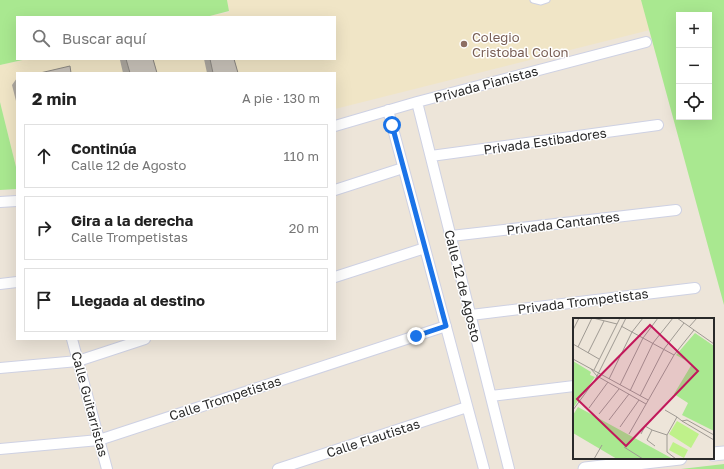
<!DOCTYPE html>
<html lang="es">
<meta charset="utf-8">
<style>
:root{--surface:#fff;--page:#f6f6f6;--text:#222;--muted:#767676;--line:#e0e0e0}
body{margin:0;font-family:"Golos Text",sans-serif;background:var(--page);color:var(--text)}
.controls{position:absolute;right:12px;top:12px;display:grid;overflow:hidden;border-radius:0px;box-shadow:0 4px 16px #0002}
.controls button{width:36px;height:36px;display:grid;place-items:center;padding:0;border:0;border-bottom:1px solid var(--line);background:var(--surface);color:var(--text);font:20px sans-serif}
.stop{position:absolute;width:12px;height:12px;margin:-9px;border:3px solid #1a73e8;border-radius:50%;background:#fff}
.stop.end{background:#1a73e8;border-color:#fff;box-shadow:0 1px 4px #0008}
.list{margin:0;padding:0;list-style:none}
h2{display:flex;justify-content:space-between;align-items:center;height:52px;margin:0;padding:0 16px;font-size:17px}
h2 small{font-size:13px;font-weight:400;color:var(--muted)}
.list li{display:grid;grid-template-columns:26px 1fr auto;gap:12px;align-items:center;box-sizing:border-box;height:64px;margin:0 8px 8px;padding:0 8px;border:1px solid var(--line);border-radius:0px}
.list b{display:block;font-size:15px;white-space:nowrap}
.list p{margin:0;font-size:13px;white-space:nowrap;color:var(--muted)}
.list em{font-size:13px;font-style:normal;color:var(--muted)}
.icon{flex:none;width:22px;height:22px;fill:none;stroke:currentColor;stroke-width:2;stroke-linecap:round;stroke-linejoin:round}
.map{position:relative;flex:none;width:724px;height:469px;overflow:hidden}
.search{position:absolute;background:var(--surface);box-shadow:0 4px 16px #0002;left:16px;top:16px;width:320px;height:44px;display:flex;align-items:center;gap:10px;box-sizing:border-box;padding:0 14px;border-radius:0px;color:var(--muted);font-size:15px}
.panel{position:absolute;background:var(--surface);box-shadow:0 4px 16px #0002;left:16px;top:72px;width:320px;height:268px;border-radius:0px}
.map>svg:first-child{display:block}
.education{fill:#f0e5c6}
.green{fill:#a9e890;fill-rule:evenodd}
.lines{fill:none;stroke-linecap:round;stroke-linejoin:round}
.service-casing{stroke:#ced1e3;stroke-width:7}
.minor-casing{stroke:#ced1e3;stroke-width:12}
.tertiary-casing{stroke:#ced1e3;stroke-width:15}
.service{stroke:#fff;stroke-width:5}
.minor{stroke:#fff;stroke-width:10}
.tertiary{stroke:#fff;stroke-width:13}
.wall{fill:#aca79f}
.building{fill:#c8c2b9;stroke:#8c8882}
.route{stroke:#1a73e8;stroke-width:5}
.education-dot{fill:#8d6e63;stroke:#fff;stroke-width:1.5}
.labels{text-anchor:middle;stroke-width:3;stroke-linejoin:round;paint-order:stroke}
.education-label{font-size:13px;fill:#785e54;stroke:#fff;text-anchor:start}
.street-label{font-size:13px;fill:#292929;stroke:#fff}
.inset-road{fill:none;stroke:#9f9a93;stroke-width:1}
.view{fill:#c2185b;fill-opacity:0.15;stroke:#c2185b;stroke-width:2}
.inset-edge{fill:none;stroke:#292929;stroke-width:2}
</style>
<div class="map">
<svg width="724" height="469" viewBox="0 0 724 469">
<rect width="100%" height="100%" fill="#ede5d9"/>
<path class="education" d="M227,0H641L650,30L335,109V73H17V171L0,102V65L27,59H335V17H206L229,12Z"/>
<path class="green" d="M0,0H227L229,11L206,17H17V59H27L0,65Z
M641,0H724V305ZM679,15H709V117H679Z
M0,102L17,171V189L0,190Z
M724,464V469H681Z"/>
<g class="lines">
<defs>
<path id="service" d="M533,0L541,2L547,0"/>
<path id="minor" d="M417,102L509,469
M388,110L484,469
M335,126L417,102L646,42
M431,156L658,125
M335,190L403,168
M0,202L17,201
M451,236L676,210
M335,277L425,248
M0,284L17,282
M471,315L695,288
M72,339L107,469
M0,368L78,361L145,339
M491,396L574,386
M0,449L99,440L446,326
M278,469L467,407"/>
<path id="tertiary" d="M713,454L724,453
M585,469L680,458"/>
</defs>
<use href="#service" class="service-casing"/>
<use href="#minor" class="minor-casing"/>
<use href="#tertiary" class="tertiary-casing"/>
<use href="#service" class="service"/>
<use href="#minor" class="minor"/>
<use href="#tertiary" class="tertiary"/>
</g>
<path class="wall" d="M121,59H153L157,73H123L120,60Z
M204,59H234L238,73H207Z
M17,78V105L12,85Z"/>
<path class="building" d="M126,59H153L157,73H130Z
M210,59H234L238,73H213Z
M70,66L71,73H40Z"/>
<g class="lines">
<path class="route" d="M392,125L446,326L416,336"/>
</g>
<circle class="education-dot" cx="464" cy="44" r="4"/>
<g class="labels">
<g class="education-label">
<text x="472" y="42">Colegio<tspan x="472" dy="15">Cristobal Colon</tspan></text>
</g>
<g class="street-label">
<text transform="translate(486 84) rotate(-15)" y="5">Privada Pianistas</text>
<text transform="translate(545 141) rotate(-8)" y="5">Privada Estibadores</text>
<text transform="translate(563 223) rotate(-7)" y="5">Privada Cantantes</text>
<text transform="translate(463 286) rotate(76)" y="5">Calle 12 de Agosto</text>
<text transform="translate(583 301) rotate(-7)" y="5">Privada Trompetistas</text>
<text transform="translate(225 398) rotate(-18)" y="5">Calle Trompetistas</text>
<text transform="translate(90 404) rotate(75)" y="5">Calle Guitarristas</text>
<text transform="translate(373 438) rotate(-18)" y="5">Calle Flautistas</text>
</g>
</g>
<g transform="translate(573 318)">
<rect width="141" height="141" fill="#ede5d9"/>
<path d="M122,15L141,28V113L109,97L115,85L101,76L119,46L103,37ZM0,43L18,54L17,57L22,59L0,90ZM5,89L100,141H44L0,115V97Z" fill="#a9e890"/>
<path d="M104,103L126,116L118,130L96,116ZM100,124L115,132L111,140L96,132Z" fill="#bff18a"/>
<path class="inset-road" d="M20,0L44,6M104,0L141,26M48,8L101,37M116,9L124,0M0,12L6,0M0,26L26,41M5,29L19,0M15,35L31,3M0,41L75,82M18,51L24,58L73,86M21,52L47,0M36,61L59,14L70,0M47,67L70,20L85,0M57,73L80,25L100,0M67,78L91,31L111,5M16,90L35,64M0,92L22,62L53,0M92,92L104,99M26,96L46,71M36,102L56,76M47,109L66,82M56,116L101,37L121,12M68,116L72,108L79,112M141,117L114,102L109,103L141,122M82,128L74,122L79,112L94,117M51,129L70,141M21,141L29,127M103,141L94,134V117L104,99L109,103"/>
<path class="view" d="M77,7L125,53L53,128L4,81Z"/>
<rect width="141" height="141" class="inset-edge"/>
</g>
</svg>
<div class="controls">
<button>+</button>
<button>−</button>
<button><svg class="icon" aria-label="locate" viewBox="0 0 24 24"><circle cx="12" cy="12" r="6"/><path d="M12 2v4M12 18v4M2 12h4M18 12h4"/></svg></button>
</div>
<div class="stop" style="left:392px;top:125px"></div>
<div class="stop end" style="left:416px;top:336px"></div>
<div class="search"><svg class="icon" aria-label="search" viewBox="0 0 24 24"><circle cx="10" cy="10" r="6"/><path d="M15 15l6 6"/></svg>Buscar aquí</div>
<section class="panel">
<h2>2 min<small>A pie · 130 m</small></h2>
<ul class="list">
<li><svg class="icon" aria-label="ahead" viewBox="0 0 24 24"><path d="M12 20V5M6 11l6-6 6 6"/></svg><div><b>Continúa</b><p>Calle 12 de Agosto</p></div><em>110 m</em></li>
<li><svg class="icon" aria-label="right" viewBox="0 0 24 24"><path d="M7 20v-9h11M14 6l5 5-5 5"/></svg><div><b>Gira a la derecha</b><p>Calle Trompetistas</p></div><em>20 m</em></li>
<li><svg class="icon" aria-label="arrive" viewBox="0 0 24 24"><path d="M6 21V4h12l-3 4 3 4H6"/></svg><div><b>Llegada al destino</b></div></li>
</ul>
</section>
</div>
